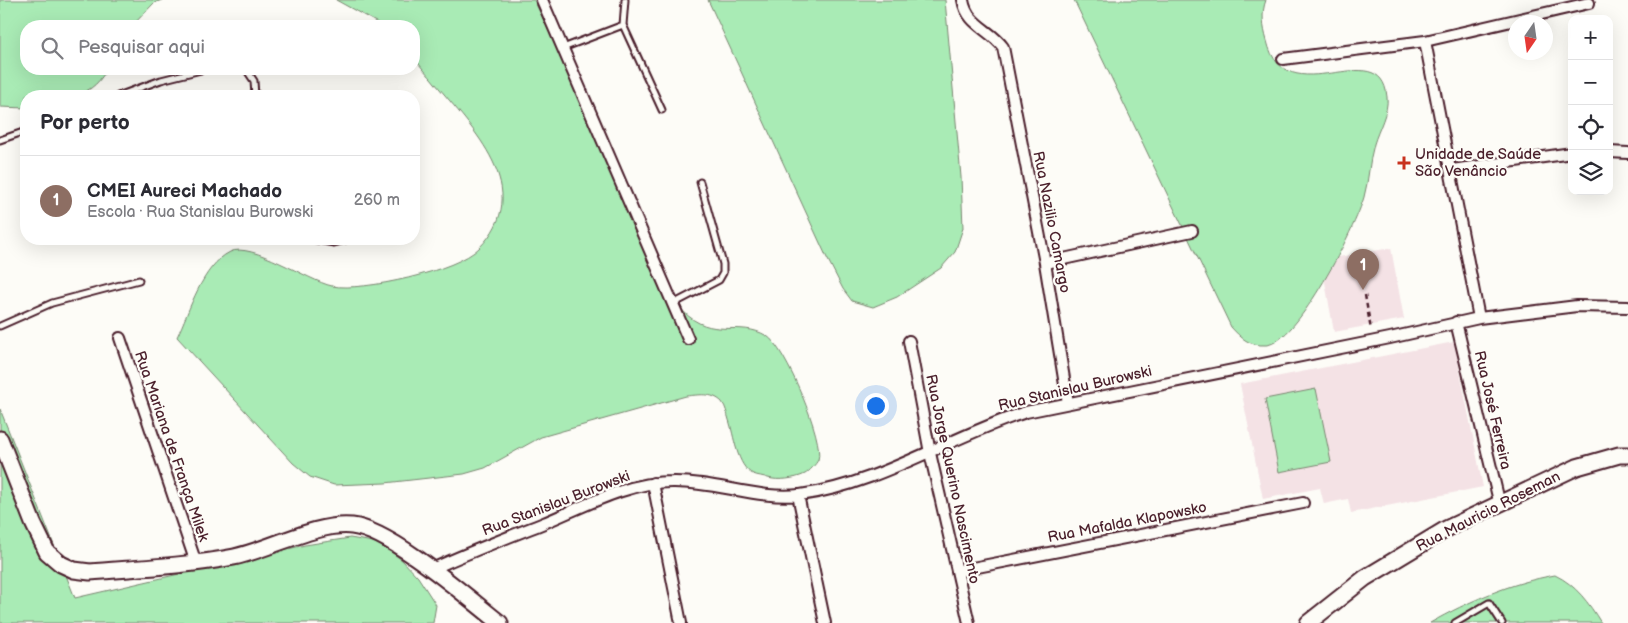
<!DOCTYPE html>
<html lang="pt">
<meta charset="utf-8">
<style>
:root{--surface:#fff;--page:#f2f2f3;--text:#2b2b33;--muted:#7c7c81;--line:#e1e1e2;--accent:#c8321e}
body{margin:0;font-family:"Balsamiq Sans",sans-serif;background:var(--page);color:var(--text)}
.controls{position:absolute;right:15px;top:15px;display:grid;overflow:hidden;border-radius:10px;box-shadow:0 5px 20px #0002}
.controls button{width:45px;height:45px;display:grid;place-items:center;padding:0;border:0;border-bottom:1px solid var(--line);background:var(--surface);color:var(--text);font:25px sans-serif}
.compass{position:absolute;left:1508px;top:15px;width:45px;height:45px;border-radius:50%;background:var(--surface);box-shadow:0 5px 20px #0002;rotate:193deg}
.you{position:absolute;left:875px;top:405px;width:18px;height:18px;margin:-12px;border:4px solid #fff;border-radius:50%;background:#1a73e8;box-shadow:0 0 0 8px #1a73e833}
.badge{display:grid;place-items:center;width:32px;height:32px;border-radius:50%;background:var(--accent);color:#fff;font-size:16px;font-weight:700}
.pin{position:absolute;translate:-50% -41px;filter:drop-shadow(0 1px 2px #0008)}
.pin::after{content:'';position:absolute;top:26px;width:18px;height:15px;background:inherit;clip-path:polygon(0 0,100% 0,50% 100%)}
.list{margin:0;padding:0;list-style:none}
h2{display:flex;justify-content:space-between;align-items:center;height:65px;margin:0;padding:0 20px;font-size:21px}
h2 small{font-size:16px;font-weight:400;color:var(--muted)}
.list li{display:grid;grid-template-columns:32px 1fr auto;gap:15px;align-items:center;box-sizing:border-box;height:90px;padding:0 20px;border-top:1px solid var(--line)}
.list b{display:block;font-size:19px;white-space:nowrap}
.list p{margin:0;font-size:16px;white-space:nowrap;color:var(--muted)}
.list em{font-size:16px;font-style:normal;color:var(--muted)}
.icon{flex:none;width:28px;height:28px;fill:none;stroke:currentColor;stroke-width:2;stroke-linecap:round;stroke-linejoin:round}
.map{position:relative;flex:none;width:1628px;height:623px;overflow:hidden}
.search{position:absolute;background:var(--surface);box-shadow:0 5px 20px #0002;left:20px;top:20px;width:400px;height:55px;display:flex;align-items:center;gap:12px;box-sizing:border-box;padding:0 18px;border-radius:20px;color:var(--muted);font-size:19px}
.panel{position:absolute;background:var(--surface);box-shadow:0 5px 20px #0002;left:20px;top:90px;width:400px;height:155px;border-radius:20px}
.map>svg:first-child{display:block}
.built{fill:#f4e2e5}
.green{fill:#a9ebb5;stroke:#7a8570}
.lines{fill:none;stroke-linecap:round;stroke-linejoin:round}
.lane-casing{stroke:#4a1f2b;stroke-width:9}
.street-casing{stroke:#4a1f2b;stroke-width:14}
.secondary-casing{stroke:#4a1f2b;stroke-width:19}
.path{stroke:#4a1f2b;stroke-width:2.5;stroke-dasharray:5 4;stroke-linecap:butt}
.lane{stroke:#fdfcf7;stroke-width:5}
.street{stroke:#fdfcf7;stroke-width:10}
.secondary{stroke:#fdfcf7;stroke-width:15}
.poi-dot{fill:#c8321e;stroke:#fdfcf7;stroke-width:2}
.labels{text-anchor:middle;stroke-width:4.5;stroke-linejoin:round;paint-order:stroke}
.poi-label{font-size:15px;fill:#4a1f2b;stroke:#fdfcf7;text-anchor:start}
.street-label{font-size:15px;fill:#4a1f2b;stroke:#fdfcf7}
</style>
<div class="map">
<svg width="1628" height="623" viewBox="0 0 1628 623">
<rect width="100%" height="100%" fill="#fdfcf7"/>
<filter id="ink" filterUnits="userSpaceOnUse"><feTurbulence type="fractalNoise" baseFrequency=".02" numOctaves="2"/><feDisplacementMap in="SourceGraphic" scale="10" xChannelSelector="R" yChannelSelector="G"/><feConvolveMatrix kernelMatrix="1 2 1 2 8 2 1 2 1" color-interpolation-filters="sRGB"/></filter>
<g filter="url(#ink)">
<path class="built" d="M1391,248L1404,319L1334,332L1321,260Z
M1454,342L1483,487L1351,513L1348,499L1324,504L1320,488L1263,499L1240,384Z"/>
<path class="green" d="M0,0H162L154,3L132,26H26V69H107C88,104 60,96 26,96V108L0,107Z
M336,0H534L683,311C712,341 739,319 767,336C785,347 825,441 818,460C816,464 809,472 805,474C795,479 778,481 768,478C763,476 758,476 753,474C737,467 734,435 729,420C727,414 726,407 722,402C712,392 698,395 686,396L541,437L485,468L464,474L385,483L334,485L310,477L293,463L177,337C190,310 202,266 230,252C251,241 308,281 332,286C362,292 457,271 479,248C537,190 472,129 435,83C429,75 418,65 414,56C411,49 414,35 414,26H383Z
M708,0H945L961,177L963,228L955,252L941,268L897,297L873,307L852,301L843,289L827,258Z
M1074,0H1266C1261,13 1263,27 1267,41C1285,117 1381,32 1387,97C1389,112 1378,130 1374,144C1369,161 1369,179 1364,197C1356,226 1297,344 1266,345C1249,346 1241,338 1231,327Z
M1316,389L1331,462L1279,472L1265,399Z
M0,409L75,598L305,545L350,538L379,543L402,560L418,577L436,605L433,623H0Z
M1555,575C1576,585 1589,603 1601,623H1430C1469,601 1510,583 1555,575Z"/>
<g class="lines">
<defs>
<path id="lane" d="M625,0L623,25L662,110
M563,48L623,25
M246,69L254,81L255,96
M118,96L161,80L205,69
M0,140L26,131
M312,239L334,243L349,239
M673,304L719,280L723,273V264L700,182
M0,326L52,303L139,280
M1455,623L1489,603L1502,623"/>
<path id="street" d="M542,0L688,339
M963,0C967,25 990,29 1003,47L1045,263L1068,403
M1425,41L1479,318
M1283,59L1425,41L1589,3
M1609,152L1628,153
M1452,170L1572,153
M1045,263L1192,231
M1456,322L1500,505
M120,338L196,563
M909,341L930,453L969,623
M653,483L681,623
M798,495L825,623
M432,569C469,552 506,538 544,523C585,506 628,482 672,482C715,481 758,500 800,495C881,484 950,436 1026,412L1390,338L1479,318L1577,306L1628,307
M957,571L1303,503"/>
<path id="secondary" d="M0,439L33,523L47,552L61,564L74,570L90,572C138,568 187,566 234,557C268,550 318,522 352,526C391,530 467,597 500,623
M1308,623L1365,578L1448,528L1577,467L1619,455H1628"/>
</defs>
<use href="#lane" class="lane-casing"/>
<use href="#street" class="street-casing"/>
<use href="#secondary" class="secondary-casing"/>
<path class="path" d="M1365,295L1371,330"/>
<use href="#lane" class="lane"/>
<use href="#street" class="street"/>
<use href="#secondary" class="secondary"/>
</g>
</g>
<path class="poi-dot" d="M1401.5 155.5h5v5h5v5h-5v5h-5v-5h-5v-5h5z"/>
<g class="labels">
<g class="poi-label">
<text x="1415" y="159">Unidade de Saúde<tspan x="1415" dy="17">São Venâncio</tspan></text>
</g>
<g class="street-label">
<text transform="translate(1052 222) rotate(79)" y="5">Rua Nazilio Camargo</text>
<text transform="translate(1075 388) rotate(-13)" y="5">Rua Stanislau Burowski</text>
<text transform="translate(1493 410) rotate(77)" y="5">Rua José Ferreira</text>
<text transform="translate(172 446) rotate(71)" y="5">Rua Mariana de França Milek</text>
<text transform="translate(953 479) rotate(78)" y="5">Rua Jorge Querino Nascimento</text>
<text transform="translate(556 503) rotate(-21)" y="5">Rua Stanislau Burowski</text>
<text transform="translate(1488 511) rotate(-27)" y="5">Rua Mauricio Roseman</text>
<text transform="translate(1127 522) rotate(-11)" y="5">Rua Mafalda Klapowsko</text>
</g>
</g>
</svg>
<div class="controls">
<button>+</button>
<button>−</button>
<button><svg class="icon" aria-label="locate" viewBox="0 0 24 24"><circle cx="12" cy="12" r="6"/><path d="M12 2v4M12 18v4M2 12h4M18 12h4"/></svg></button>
<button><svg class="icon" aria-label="layers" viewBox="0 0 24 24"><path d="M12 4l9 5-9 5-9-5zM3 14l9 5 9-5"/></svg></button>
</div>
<svg class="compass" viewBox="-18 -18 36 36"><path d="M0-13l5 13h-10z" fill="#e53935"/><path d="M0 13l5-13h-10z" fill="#7c7c81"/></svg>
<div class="you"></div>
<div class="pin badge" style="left:1363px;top:290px;background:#8d6e63">1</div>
<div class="search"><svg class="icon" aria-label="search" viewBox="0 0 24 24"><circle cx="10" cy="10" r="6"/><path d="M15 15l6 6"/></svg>Pesquisar aqui</div>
<section class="panel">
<h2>Por perto<small></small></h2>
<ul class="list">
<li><span class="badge" style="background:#8d6e63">1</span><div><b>CMEI Aureci Machado</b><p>Escola · Rua Stanislau Burowski</p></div><em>260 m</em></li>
</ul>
</section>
</div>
